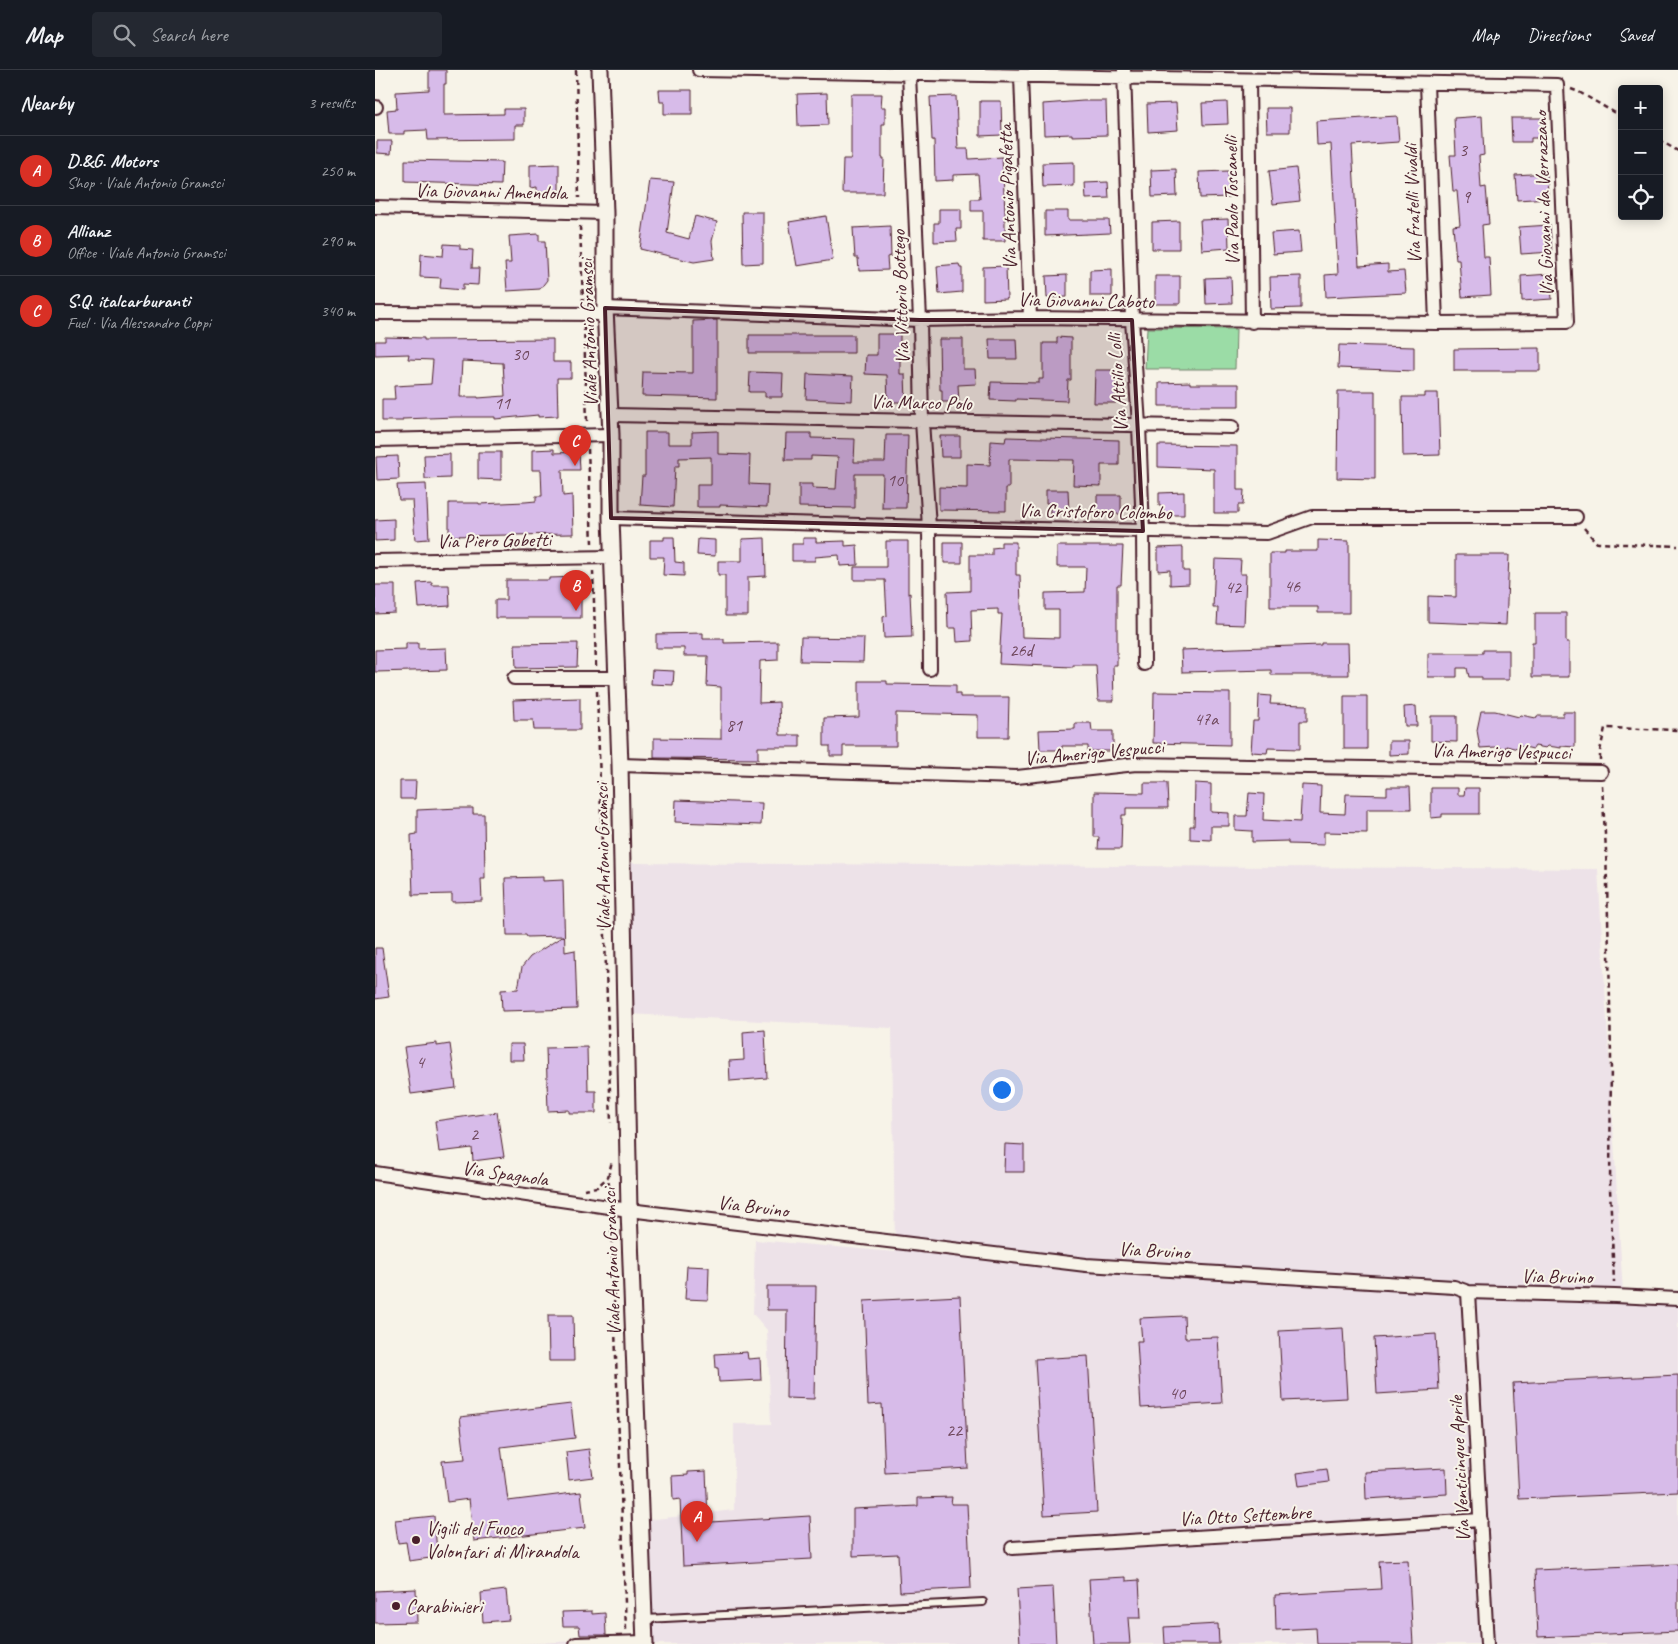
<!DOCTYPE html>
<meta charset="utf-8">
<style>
:root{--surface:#171b24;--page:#242831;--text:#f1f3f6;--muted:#9ea1a6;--line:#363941;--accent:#d93025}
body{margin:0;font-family:Caveat,sans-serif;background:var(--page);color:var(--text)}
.controls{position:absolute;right:15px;top:15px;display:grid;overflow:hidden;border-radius:5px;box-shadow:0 2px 12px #0003}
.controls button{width:45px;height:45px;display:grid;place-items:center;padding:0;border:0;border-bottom:1px solid var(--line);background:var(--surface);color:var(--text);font:25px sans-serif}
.you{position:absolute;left:626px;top:1019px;width:18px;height:18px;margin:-12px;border:4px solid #fff;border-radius:50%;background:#1a73e8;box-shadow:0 0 0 8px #1a73e833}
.badge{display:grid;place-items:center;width:32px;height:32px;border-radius:50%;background:var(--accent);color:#fff;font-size:16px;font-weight:700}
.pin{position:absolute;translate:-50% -41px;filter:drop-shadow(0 1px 2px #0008)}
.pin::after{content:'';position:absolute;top:26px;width:18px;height:15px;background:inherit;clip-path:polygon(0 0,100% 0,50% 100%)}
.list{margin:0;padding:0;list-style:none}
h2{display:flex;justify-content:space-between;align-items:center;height:65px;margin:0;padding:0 20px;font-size:21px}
h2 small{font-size:16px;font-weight:400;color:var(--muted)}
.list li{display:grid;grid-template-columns:32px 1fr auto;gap:15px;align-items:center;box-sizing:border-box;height:70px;padding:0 20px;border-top:1px solid var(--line)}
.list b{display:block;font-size:19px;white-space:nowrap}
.list p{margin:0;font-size:16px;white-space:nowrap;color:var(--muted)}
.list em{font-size:16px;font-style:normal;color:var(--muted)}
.icon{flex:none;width:28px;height:28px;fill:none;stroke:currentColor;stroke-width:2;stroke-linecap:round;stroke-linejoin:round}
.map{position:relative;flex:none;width:1303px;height:1574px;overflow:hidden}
header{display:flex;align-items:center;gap:30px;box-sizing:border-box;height:70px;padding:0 25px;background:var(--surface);border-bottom:1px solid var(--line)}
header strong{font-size:24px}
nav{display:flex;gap:28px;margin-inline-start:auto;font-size:18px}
.search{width:350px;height:45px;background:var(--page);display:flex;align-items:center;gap:12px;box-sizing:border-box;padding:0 18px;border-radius:5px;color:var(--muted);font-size:19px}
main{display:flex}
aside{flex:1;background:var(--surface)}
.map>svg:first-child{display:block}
.built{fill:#ede2e8}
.green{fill:#9bdca6;stroke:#727e68}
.building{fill:#d7bbe9;stroke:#4a1f2b;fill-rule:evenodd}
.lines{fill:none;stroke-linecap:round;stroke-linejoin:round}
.service-casing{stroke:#4a1f2b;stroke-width:10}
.minor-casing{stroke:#4a1f2b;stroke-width:16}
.tertiary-casing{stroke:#4a1f2b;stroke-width:19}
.path{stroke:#4a1f2b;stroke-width:2.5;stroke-dasharray:5 4;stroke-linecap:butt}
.service{stroke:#f7f3e8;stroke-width:6}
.minor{stroke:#f7f3e8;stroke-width:12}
.tertiary{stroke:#f7f3e8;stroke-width:15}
.marked{fill:#4a1f2b;fill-opacity:0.2;stroke:#4a1f2b;stroke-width:4;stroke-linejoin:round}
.poi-dot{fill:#4a1f2b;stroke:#f7f3e8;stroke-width:2}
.labels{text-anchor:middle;stroke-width:4;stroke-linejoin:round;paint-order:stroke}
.number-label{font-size:18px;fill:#6d465a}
.street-label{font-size:20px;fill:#4a1f2b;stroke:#f7f3e8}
.poi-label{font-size:20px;fill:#4a1f2b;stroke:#f7f3e8;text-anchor:start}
</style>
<header>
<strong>Map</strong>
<div class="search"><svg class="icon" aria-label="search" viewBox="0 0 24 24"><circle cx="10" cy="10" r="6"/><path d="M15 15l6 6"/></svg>Search here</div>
<nav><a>Map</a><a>Directions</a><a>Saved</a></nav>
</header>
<main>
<aside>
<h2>Nearby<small>3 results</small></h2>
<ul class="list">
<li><span class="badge">A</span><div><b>D.&amp;G. Motors</b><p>Shop · Viale Antonio Gramsci</p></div><em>250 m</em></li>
<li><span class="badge">B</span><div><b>Allianz</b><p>Office · Viale Antonio Gramsci</p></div><em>290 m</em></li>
<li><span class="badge">C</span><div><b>S.Q. italcarburanti</b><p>Fuel · Via Alessandro Coppi</p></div><em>340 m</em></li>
</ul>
</aside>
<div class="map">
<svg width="1303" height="1574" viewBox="0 0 1303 1574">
<rect width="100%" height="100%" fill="#f7f3e8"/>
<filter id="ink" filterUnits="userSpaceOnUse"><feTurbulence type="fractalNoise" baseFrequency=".02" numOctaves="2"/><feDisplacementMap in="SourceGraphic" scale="10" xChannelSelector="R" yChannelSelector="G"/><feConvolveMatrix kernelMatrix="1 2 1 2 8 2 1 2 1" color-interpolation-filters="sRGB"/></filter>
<g filter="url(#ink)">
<path class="built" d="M253,793L1223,799L1248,1225L1303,1231V1574H144L278,1567L272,1450L359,1440V1354H396L392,1260L378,1244L380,1170L520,1182L517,958L254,944Z"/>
<path class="green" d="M772,258L861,259L860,299H770Z"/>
<path class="building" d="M54,0H71V14H69V45L129,44V39H149V55H140V69L53,70L52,60L29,61V64H14L12,40L22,39L21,22L54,20Z
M284,20H317V44H289V32H285Z
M452,23L453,55L423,56L422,24Z
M476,24H507L506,37H510V54H507V88H509L508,123H467L468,89H476Z
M581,26L583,79H593L594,89L627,87L630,141V171H608V141H596V129H605L603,104L578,105V110L560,111L559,70H557L555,27Z
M605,31H626L627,65L605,66Z
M708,31H731L732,65L697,66V64L669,65L668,34Z
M852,32L853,54L828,55L827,33Z
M801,33L803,60L773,62L772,34Z
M891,38H915V62H892Z
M1022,46L1024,72L977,75L984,196L1013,194V202L1029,201L1031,223L951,227L950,205L963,204L956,74L942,75L941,51Z
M1107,46L1109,85L1104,86L1106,118L1111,117L1114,154L1107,155L1109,187H1114L1116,225L1087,227L1084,190H1081L1078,156L1085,155L1082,121H1078L1075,85H1081L1079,48Z
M1136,48H1169L1170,68H1156V72H1137Z
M2,71H17L16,84L2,83Z
M30,90L127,92L126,115L30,112Z
M699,92V116L668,117L667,93Z
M184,94V121L162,122V117L155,118V95Z
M921,98L925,131L898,134L894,101Z
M801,99L802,126L777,127L776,100Z
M853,101L854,127L825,128L824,102Z
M1172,103L1173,128L1142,130L1140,105Z
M275,110L299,112L292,163L314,169L320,146L342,152L337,171L339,189L319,192L265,179Z
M733,112L734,128L711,129L710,113Z
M564,139H586V159H581L582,171L559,172V153H564Z
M670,141H693V150H734L735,163L670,166Z
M367,142H388V193L368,194Z
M451,146L458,190L422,196L414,152Z
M853,149L854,178L827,180L825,150Z
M804,151V179H777V152Z
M1175,155L1177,182L1146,184L1144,157Z
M515,156L516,186L512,187L513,200L484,201L483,188H480L478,158Z
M924,161L926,182L898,184L896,163Z
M164,164V171H170L172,210L165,219L132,221L130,193H136L134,166Z
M69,174L85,175V179L98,180L97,198H104L103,215L88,214V220L65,218L66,208L45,207L46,184L68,186Z
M584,194L585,198H587V222L564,224L562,196Z
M631,196L632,229L608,230V197Z
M737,199V226H715V200Z
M1175,204L1177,229L1147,231L1146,206Z
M692,205V227L672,228L671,206Z
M780,206H805V234H780Z
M926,206V238L896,239L895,207Z
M856,207L857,233L831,234L830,208Z
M342,250V328L267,326L268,302L318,303V251Z
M502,264H525V304H530L531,332H513L512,305L490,304L491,285H502Z
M374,265H479V283H374Z
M10,267L49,268V270L178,269V292H196V308H182L183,346L163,347V345L120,349V347H80L28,349V351H7V329H20L19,316L56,314L58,290L33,289L34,284L0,285V271H10ZM87,291L128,293L130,326L103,328V327H85Z
M682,267L696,268V310H693L692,331L641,329V331L615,330L616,312L664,313V309H668V273H682Z
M564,269H588V299H600L601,314L583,315L584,332H567V320H565Z
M614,269H641L642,289H615Z
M964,275L1039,277V301L963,298Z
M1165,278V301H1079V279Z
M720,300H741V333H719Z
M375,302L408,303L407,327H390V322H374Z
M432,304L478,306L477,331L431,329Z
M815,312V314H864V336H784V313Z
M963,321H1000V409L962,408Z
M1050,323H1063L1065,385L1028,386L1027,327H1050Z
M343,361V384L375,385L374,414L393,415L392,437L345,435V437H322V415H336V387L304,388V396H300L298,437L265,435L267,406H270V362H293V374H317V362Z
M411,363H436V368L480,369L479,392H510L511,365H533L531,438H507L508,404H480V438L424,437V414H437V418L461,419L463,387L436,386V390H410Z
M565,366H585V387H566Z
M631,367L744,370V395H726V416L698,415L699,390L634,389V418H631V441L564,440V417L592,418V394L615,395L616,371L630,372Z
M783,375L862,376V420H869L868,435H863V443H839V399L783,397Z
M179,379V383L204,382L205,400H187L188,426L197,425L198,464L74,466V433H104V434L150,432L161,431V426H167L166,400H157V380Z
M103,382H126V410L103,409Z
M75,384V408L50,409L49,385Z
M23,386L24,409L2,410L1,387Z
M51,414L54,469L40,470L37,430H24L22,415Z
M671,420H693L694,443L675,444V433H671Z
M809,422V445H788V436H784V423Z
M722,425H746V444H722Z
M19,449V470L0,471V450Z
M289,467H299L300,492L309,493V506L288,505L289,487H275V470H289Z
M390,468L391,506L373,507V546H350V505H343V491H367V469Z
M428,468H441V472L470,471V476L482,475L483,495L465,496L464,485L440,487V491H417V474H428Z
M323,469L340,470V486L322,485Z
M943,470L974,471V543H943V537H895V483H910V481H943Z
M511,471H533V524L535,523L537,567L509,568L508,547L512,546L510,510H479V497H511Z
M569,472H587V493H569Z
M626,472H641V505H645L647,567L684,568V540H670V523L710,522L711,497H682V476H748L746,515H742V595H738L739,631H723L721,595H698V597L624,594L627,544H623V539L596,540L597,571L582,572L581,558H573L572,522L595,521V485H617V478L626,477Z
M808,477V501H814V514L795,515V500L783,501V478Z
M1081,485H1134L1131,555L1053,552V526L1081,527Z
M840,489L866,490L865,504H871L869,555L842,554L843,538H838Z
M206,507V548H120V530H131V510H174V508Z
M57,512V515H74L75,536L44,538L42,513Z
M0,515H20V543L0,544Z
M1160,543H1191V572H1194V607H1157V572H1160Z
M328,563V569H349V573L403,572V590L385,591L384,633L404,632L405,665H425V677H383V689L279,688V668L346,669V617L332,616L333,586H309V578H281V564Z
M426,567L489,568L488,592L425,591Z
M31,573H43V579L71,578L72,600L0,602V580L31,579Z
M203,573L202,597L141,598L140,574Z
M946,573H973L974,605H896V600L807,602L806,580L946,575Z
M1108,580H1134V610H1107V607H1094L1092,598H1082V607H1053V583H1108Z
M277,600L299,601L298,615L276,614Z
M484,611H512V614L581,615V624H585V627H634L633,667H603V645L521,643V676H468V686H455V676H449V648L484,647Z
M779,622L855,623V675L778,673Z
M884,625L896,626L895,634L932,635V651H925V679L893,678L892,683L876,682L878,651H883Z
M969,626H992V679H969Z
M205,628V660H159L158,650H139L138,630Z
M1041,636L1042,656H1030L1029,637Z
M1106,641H1120L1144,647L1146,645L1161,648L1162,646H1188V642H1200V677L1186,676V678L1173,676L1171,678L1160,676L1158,679L1145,676L1143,679L1131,676L1130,679L1121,677L1105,678L1102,660Z
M1056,646H1082V672L1056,671Z
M700,653H716L717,661H738V681H713V676H687V680H665L664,660L700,659Z
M1014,671H1034V684L1014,685Z
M25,711H41L40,729H25Z
M769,713H792L793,738H751V745H747L746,779H723L724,767H719V722L769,723Z
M820,713L836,714V742L854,743V756H836V770L815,769V756H819Z
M927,715L946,716L945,743L970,744L971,724L1012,725V717H1035L1036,739H992V763L949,762V775L913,774V771L877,772V761L860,760V746H872L874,723L889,724L888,750L925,752Z
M1056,718H1083V725H1089L1090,718H1104V744H1067V747L1056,748Z
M301,730L387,733L386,755L300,752Z
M84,738H98V744H109L110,809H106L107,831L77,832V824L38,825L36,765L42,764V740Z
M168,807V811L188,810L190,882L200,880L202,939L127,941L126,920L143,919L147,897L155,887L188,866L152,867L151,865H132L130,808Z
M0,878H7L14,927L0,929Z
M390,960L392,1008L355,1011L354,991L369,990L368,962Z
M62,973V976L75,974L81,1018L36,1024L29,977Z
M134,974H148L149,990H134Z
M212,977L213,1021H221V1043H194V1040L173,1041L171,978Z
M122,1042L129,1087L98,1091L97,1078L64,1082L60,1051Z
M630,1074L649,1075V1102H629Z
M312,1196L334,1197L333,1230L310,1229Z
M392,1216H441L439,1329L411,1328L412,1240H392Z
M585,1226L593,1398L510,1403L507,1334L493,1335L489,1231Z
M173,1245H198L199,1291H174Z
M809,1246L810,1268L843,1267L847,1333L766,1338L762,1271H767L765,1248Z
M968,1258L972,1328L908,1331L904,1261Z
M1061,1264L1064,1320L1002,1324L999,1268Z
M372,1282L373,1289L385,1288L386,1310L344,1312L343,1298H341L340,1284Z
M713,1286L722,1442L669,1445L660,1289Z
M1303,1305V1422L1144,1429L1138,1313Z
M196,1334L200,1368L126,1377L133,1431L206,1422L210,1458L99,1471L94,1429L72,1432L67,1391L90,1389L85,1347Z
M214,1379L218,1407L194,1410L191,1382Z
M1071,1398L1072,1424L991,1429L990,1402Z
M952,1399L954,1412L924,1416L922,1403Z
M331,1401L333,1449H336V1452L435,1446L437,1489L308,1496L305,1429L298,1430L297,1406L313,1405V1402Z
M577,1427L576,1434H592L596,1518L525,1522L523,1484L478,1486V1439L543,1436V1428Z
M59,1446L62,1482H54L55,1488L34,1491L31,1472L23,1473L20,1450Z
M1033,1490L1038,1574H942L941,1558L901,1560L900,1525L1006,1519L1004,1491Z
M1303,1494V1561L1163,1567L1160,1500Z
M751,1507V1511L764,1510L766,1548H753L755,1574H718L714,1509Z
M678,1517L681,1574H645L642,1519Z
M41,1519L42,1552L0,1553V1521Z
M131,1520L134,1550L108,1552L106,1523Z
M217,1541V1544L230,1543L231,1565H205L204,1556H188L187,1542Z
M843,1554L844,1574H790L789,1557Z"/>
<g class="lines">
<defs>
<path id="service" d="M270,1549L608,1532"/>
<path id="minor" d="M749,0L757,250L764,355L768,461L769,594
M534,4L545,250L547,351L554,457L555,599
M646,6L655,248
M874,10L877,252
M1052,13L1061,253
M0,37H1
M0,137L230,143
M230,238L545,250L655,248L1061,253L1192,252L1182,15L324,0
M0,243L231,244
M236,345L857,357
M0,370L236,365
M236,448L554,457L892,463L937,447H1201
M0,491L238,487
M139,608H242
M245,695L642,707L761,694L1226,702
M0,1103L254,1140L711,1195L1079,1217L1093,1222L1240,1226L1303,1229
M1093,1222L1112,1574
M637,1478L1106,1450
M201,1574L270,1572"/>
<path id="tertiary" d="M225,0L230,143V238L236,365V448L245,695L254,1140L270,1574"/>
</defs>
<use href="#service" class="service-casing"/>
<use href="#minor" class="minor-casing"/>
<use href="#tertiary" class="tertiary-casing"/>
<path class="path" d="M201,0L204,128
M1196,19L1204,22L1247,47
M1284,70L1303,81
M205,156L208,231
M209,256L212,353
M213,379L217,473
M1209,458L1222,473L1303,476
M218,501L221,596
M222,621L236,1053
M1225,690V681L1230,658L1303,660
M1227,715L1231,780L1234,882L1236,987L1235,1118L1239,1212
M209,1119L222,1117L233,1107
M235,1125L233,1107L237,1091
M236,1150L251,1560"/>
<use href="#service" class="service"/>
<use href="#minor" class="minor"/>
<use href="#tertiary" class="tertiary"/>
</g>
</g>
<path class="marked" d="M230,238L545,250H757L768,461L236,448Z"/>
<g class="poi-dot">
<circle cx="41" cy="1470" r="5"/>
<circle cx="21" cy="1536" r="5"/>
</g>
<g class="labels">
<g class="number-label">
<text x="1088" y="86">3</text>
<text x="1091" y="133">9</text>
<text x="145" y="290">30</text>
<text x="127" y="339">11</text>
<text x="520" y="416">10</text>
<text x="917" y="522">46</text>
<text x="858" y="523">42</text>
<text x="646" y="586">26d</text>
<text x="831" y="655">47a</text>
<text x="359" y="661">81</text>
<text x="45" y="998">4</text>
<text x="99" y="1070">2</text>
<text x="802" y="1329">40</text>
<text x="579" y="1366">22</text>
</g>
<g class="street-label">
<text transform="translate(116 121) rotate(1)" y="7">Via Giovanni Amendola</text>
<text transform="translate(632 127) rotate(-92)" y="7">Via Antonio Pigafetta</text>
<text transform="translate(856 131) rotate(-91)" y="7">Via Paolo Toscanelli</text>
<text transform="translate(1037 134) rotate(-92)" y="7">Via fratelli Vivaldi</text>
<text transform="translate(1168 134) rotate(-92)" y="7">Via Giovanni da Verrazzano</text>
<text transform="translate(525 227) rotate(-92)" y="7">Via Vittorio Bottego</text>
<text transform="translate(711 230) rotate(1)" y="7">Via Giovanni Caboto</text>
<text transform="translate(213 263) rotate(-92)" y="7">Viale Antonio Gramsci</text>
<text transform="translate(742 313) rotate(-94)" y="7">Via Attilio Lolli</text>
<text transform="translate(546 332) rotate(1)" y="7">Via Marco Polo</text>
<text transform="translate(720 441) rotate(1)" y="7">Via Cristoforo Colombo</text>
<text transform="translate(119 470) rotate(-1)" y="7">Via Piero Gobetti</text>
<text transform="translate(1126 681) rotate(1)" y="7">Via Amerigo Vespucci</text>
<text transform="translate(719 682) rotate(-5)" y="7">Via Amerigo Vespucci</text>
<text transform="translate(227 787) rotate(-91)" y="7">Viale Antonio Gramsci</text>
<text transform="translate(130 1103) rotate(8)" y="7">Via Spagnola</text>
<text transform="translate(378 1136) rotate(7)" y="7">Via Bruino</text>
<text transform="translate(779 1180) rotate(3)" y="7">Via Bruino</text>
<text transform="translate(236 1192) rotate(-92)" y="7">Viale Antonio Gramsci</text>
<text transform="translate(1182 1206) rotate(1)" y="7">Via Bruino</text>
<text transform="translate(1084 1399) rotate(-93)" y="7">Via Venticinque Aprile</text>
<text transform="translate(870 1445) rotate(-3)" y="7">Via Otto Settembre</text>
</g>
<g class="poi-label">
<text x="51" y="1465">Vigili del Fuoco<tspan x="51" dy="23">Volontari di Mirandola</tspan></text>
<text x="31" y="1543">Carabinieri</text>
</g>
</g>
</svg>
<div class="controls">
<button>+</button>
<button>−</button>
<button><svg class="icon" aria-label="locate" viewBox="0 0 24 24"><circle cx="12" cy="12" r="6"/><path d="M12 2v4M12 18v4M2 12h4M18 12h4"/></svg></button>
</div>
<div class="you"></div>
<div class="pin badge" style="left:322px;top:1472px">A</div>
<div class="pin badge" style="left:201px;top:541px">B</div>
<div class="pin badge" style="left:200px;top:396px">C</div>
</div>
</main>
